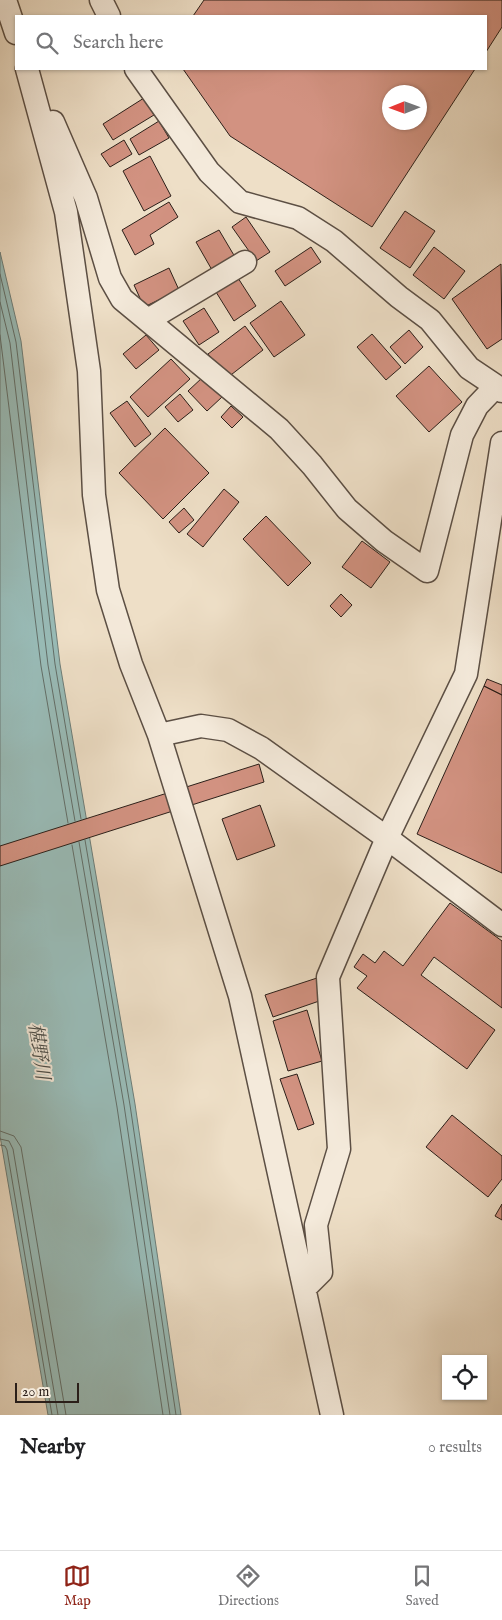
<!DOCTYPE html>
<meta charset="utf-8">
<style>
:root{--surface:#fff;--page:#f2f2f2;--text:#202124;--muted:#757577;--line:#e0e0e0;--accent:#8f2418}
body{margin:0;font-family:"IM FELL English","Noto Serif JP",serif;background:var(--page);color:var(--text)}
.controls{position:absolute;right:15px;bottom:15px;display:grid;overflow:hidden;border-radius:0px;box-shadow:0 1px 4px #0004}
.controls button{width:45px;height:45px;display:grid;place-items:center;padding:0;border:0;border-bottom:1px solid var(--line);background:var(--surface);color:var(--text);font:25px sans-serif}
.compass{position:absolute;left:382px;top:85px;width:45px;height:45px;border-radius:50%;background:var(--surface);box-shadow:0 1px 4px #0004;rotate:269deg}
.scale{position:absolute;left:15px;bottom:12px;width:64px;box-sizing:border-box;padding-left:5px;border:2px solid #2b1f19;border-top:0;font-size:14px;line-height:18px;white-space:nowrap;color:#2b1f19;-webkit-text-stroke:4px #f4eadb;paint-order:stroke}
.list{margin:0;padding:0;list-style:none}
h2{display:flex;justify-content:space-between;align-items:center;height:65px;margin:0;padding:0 20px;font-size:21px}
h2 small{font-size:16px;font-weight:400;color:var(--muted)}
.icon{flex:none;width:28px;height:28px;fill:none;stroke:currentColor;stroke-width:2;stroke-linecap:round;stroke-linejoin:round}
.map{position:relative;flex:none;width:502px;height:1415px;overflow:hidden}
.search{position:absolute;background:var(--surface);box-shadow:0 1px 4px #0004;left:15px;right:15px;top:15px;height:55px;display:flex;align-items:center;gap:12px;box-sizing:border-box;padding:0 18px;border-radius:0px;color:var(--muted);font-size:19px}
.sheet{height:135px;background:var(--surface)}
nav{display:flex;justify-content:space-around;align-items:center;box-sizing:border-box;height:70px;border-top:1px solid var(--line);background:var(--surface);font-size:14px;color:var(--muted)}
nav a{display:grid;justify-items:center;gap:2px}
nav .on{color:var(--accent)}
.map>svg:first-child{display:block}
.water{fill:#99bcb8;stroke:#6d7d78}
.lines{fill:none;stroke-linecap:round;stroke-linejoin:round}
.shore{stroke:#626e68;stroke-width:1}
.building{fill:#d29281;stroke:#2b1f19;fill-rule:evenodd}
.minor-casing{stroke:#5c4f44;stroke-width:25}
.minor{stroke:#f4eadb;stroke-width:22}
.labels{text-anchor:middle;stroke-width:4;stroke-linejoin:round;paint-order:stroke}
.water-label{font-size:19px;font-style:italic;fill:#4c4e49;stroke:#f4eadb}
</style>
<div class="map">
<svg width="502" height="1415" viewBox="0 0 502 1415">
<rect width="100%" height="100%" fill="#eedfc7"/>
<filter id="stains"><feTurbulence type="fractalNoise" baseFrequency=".004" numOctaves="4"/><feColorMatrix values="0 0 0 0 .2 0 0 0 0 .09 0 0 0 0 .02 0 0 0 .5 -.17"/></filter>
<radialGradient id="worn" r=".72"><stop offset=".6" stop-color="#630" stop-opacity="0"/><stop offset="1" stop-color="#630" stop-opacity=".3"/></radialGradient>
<path class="water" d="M0,252L21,341L60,664L135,1104L181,1415H48L0,1136Z"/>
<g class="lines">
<path class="shore" d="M0,274L16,342L55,664L81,819
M0,302L10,343L48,665L75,821
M0,335L41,666L68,823
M85,840L130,1105L176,1415
M79,842L124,1105L170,1415
M72,845L117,1107L163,1415
M0,1131L14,1136L21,1147L66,1415
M0,1139L9,1141L13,1149L58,1415
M0,1145L5,1146L7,1150L52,1415"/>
</g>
<path class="building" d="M204,0H502V27L486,52V16H193Z
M183,69H475L372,227L230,136ZM390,92H420V122H390Z
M144,98L154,115L113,140L103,124Z
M159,121L169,138L139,155L130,139Z
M124,140L132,154L110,167L101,154Z
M150,156L171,196L144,211L123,171Z
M169,202L178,217L150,235L154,244L135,255L122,230Z
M405,211L435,231L410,268L380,248Z
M246,217L270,252L256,261L232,227Z
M219,230L235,257L212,270L196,242Z
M311,247L321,262L285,286L275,271Z
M434,247L465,271L444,299L413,275Z
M501,264L502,339L487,349L452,299Z
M169,268L179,290L144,307L134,285Z
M238,278L256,306L234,321L216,292Z
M281,301L305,335L274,357L250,323Z
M204,308L219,332L199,345L183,321Z
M245,326L263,350L227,378L208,354Z
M409,330L423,347L405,364L390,347Z
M372,334L401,367L386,380L357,347Z
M146,335L159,350L136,369L123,354Z
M171,359L190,379L148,417L130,397Z
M429,366L462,402L429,432L396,396Z
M203,377L222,397L207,411L188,391Z
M180,394L193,410L178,422L165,407Z
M127,401L151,434L135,447L110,413Z
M231,406L243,417L232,428L221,417Z
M165,428L209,473L163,519L119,473Z
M224,489L239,502L203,547L187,534Z
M184,508L194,520L179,533L169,522Z
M266,516L311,563L288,586L243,539Z
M362,541L390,562L371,588L342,567Z
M341,594L352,605L341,617L330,606Z
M487,679L502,685V695L484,686Z
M484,686L502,695V873L417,834Z
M259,764L264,782L0,866V846Z
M260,805L275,846L237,860L222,819Z
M450,903L502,941V1008L434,957L421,975L495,1030L467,1069L357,988L367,976L354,967L363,954L375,963L384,951L403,966Z
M317,978L325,999L273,1017L265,995Z
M307,1010L322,1061L288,1071L273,1021Z
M297,1074L314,1124L298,1130L280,1079Z
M452,1115L502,1156V1179L488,1197L426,1147Z
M502,1204V1220L495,1216Z"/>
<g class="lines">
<defs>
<path id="minor" d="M5,0L16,33
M101,0L109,16
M27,69L66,212L89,371L94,495L108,590L131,664L159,735L240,996L332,1415
M136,69L209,172L240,202L298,218L334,241L399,297L430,320L469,368L496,386
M53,122L86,198L110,278L122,299L279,429L312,465L347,509L384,541L427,571L462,435L477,406L496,386L502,391
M148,320L245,262
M159,735L201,726L228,730L261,748L387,838L502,925
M305,1288L321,1272L316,1225L339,1149L328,977L387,838L466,674L502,443"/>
</defs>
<use href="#minor" class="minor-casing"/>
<use href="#minor" class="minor"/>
</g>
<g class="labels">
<g class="water-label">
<text transform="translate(40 1051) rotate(82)" y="7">椹野川</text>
</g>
</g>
<rect width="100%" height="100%" filter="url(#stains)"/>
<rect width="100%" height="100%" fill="url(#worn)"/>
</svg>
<div class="controls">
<button><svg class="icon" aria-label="locate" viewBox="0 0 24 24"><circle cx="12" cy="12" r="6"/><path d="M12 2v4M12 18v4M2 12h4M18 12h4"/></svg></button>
</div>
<svg class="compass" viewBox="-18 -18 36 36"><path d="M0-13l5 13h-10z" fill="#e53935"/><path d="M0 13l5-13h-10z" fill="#757577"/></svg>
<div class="scale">20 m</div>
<div class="search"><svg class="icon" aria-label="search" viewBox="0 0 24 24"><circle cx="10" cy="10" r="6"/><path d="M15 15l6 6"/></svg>Search here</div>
</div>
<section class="sheet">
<h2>Nearby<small>0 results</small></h2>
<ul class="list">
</ul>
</section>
<nav>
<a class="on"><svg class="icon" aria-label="map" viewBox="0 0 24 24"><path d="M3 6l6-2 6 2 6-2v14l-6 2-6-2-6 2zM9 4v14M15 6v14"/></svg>Map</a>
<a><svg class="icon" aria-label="directions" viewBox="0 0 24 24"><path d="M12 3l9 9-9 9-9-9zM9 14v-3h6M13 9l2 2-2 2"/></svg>Directions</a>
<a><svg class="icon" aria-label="saved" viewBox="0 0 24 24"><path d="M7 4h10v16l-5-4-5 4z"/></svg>Saved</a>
</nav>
